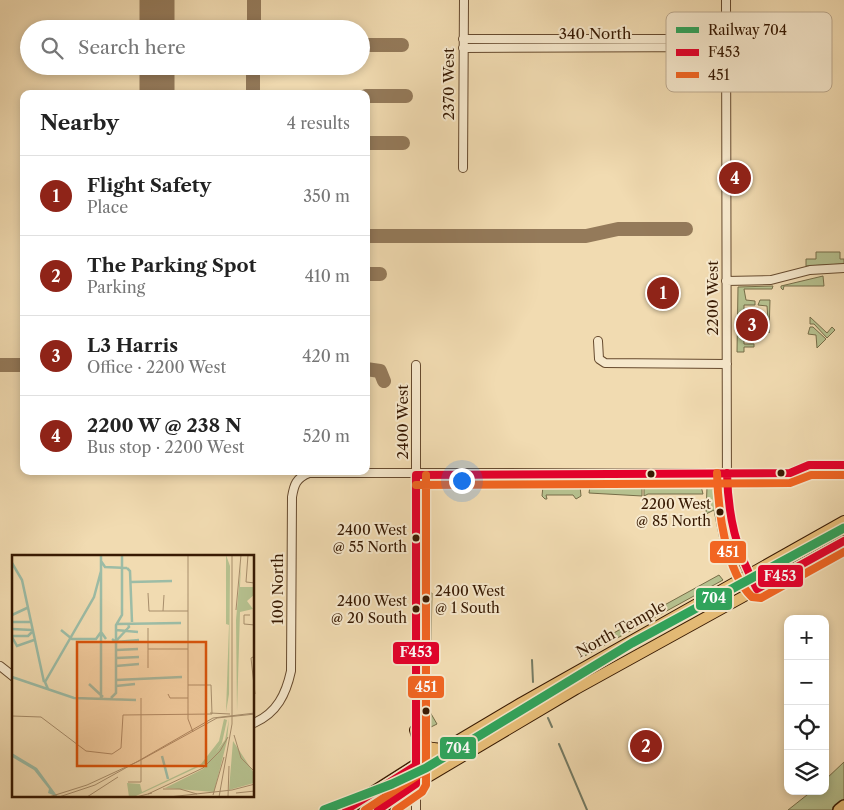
<!DOCTYPE html>
<meta charset="utf-8">
<style>
:root{--surface:#fff;--page:#f6f6f6;--text:#222;--muted:#767676;--line:#e0e0e0;--accent:#8f2418}
body{margin:0;font-family:"Libre Caslon Text",serif;background:var(--page);color:var(--text)}
.controls{position:absolute;right:15px;bottom:15px;display:grid;overflow:hidden;border-radius:10px;box-shadow:0 2px 8px #0003}
.controls button{width:45px;height:45px;display:grid;place-items:center;padding:0;border:0;border-bottom:1px solid var(--line);background:var(--surface);color:var(--text);font:25px sans-serif}
.you{position:absolute;left:461px;top:480px;width:18px;height:18px;margin:-12px;border:4px solid #fff;border-radius:50%;background:#1a73e8;box-shadow:0 0 0 8px #1a73e833}
.badge{display:grid;place-items:center;width:32px;height:32px;border-radius:50%;background:var(--accent);color:#fff;font-size:16px;font-weight:700}
.pin{position:absolute;translate:-50% -50%;border:2px solid #fff;box-shadow:0 1px 5px #0006}
.list{margin:0;padding:0;list-style:none}
h2{display:flex;justify-content:space-between;align-items:center;height:65px;margin:0;padding:0 20px;font-size:21px}
h2 small{font-size:16px;font-weight:400;color:var(--muted)}
.list li{display:grid;grid-template-columns:32px 1fr auto;gap:15px;align-items:center;box-sizing:border-box;height:80px;padding:0 20px;border-top:1px solid var(--line)}
.list b{display:block;font-size:19px;white-space:nowrap}
.list p{margin:0;font-size:16px;white-space:nowrap;color:var(--muted)}
.list em{font-size:16px;font-style:normal;color:var(--muted)}
.icon{flex:none;width:28px;height:28px;fill:none;stroke:currentColor;stroke-width:2;stroke-linecap:round;stroke-linejoin:round}
.map{position:relative;flex:none;width:844px;height:810px;overflow:hidden}
.search{position:absolute;background:var(--surface);box-shadow:0 2px 8px #0003;left:20px;top:20px;width:350px;height:55px;display:flex;align-items:center;gap:12px;box-sizing:border-box;padding:0 18px;border-radius:28px;color:var(--muted);font-size:19px}
.panel{position:absolute;background:var(--surface);box-shadow:0 2px 8px #0003;left:20px;top:90px;width:350px;height:385px;border-radius:10px}
.map>svg:first-child{display:block}
.green{fill:#b6c18f;stroke:#766d48}
.lines{fill:none;stroke-linecap:round;stroke-linejoin:round}
.stream{stroke:#747b64;stroke-width:2}
.taxiway{stroke:#947a5a;stroke-width:14}
.runway{stroke:#947a5a;stroke-width:35}
.minor-casing{stroke:#664a2e;stroke-width:10}
.major-casing{stroke:#371902;stroke-width:12}
.highway-casing{stroke:#371902;stroke-width:14}
.minor{stroke:#f6e8cc;stroke-width:8}
.major{stroke:#e8be78;stroke-width:10}
.highway{stroke:#e8be78;stroke-width:11}
.bus-1-casing{stroke:#f6e8cc;stroke-width:11}
.bus-2-casing{stroke:#f6e8cc;stroke-width:11}
.bus-1{stroke:#e4002b;stroke-width:8}
.bus-2{stroke:#f26522;stroke-width:8}
.rail-1-casing{stroke:#f6e8cc;stroke-width:12}
.rail-1{stroke:#2fa55c;stroke-width:9}
.bus-dot{fill:#371902;stroke:#f6e8cc;stroke-width:2}
.labels{text-anchor:middle;stroke-width:4;stroke-linejoin:round;paint-order:stroke}
.bus-label{font-size:14px;fill:#371902;stroke:#f6e8cc;text-anchor:end}
.street-label{font-size:15px;fill:#371902;stroke:#f6e8cc}
.inset-river{fill:none;stroke:#9cbca6;stroke-width:2.5}
.inset-road{fill:none;stroke:#a78d6b;stroke-width:1}
.view{fill:#d6530b;fill-opacity:0.15;stroke:#d6530b;stroke-width:2.5}
.inset-edge{fill:none;stroke:#371902;stroke-width:2.5}
.key{fill:#f6e8cc;stroke:#bdaa8f;stroke-width:1}
.key-label{font-size:14px;fill:#371902}
.line-badge{stroke:#f6e8cc;stroke-width:2}
.badge-label{font-size:14px;text-anchor:middle;font-weight:bold;fill:#fff}
</style>
<div class="map">
<svg width="844" height="810" viewBox="0 0 844 810">
<rect width="100%" height="100%" fill="#f1dbb1"/>
<filter id="stains"><feTurbulence type="fractalNoise" baseFrequency=".004" numOctaves="4"/><feColorMatrix values="0 0 0 0 .2 0 0 0 0 .09 0 0 0 0 .02 0 0 0 .5 -.17"/></filter>
<radialGradient id="worn" r=".72"><stop offset=".6" stop-color="#630" stop-opacity="0"/><stop offset="1" stop-color="#630" stop-opacity=".3"/></radialGradient>
<path class="green" d="M816,252H840V259H844V264L806,266V259H816Z
M823,276L824,286H784L783,290L781,288V286Z
M773,286L772,289H744L746,300L755,301V305H744V344H754V347H744V352H737L738,287Z
M760,300H770L769,333L767,306L758,305Z
M810,317L827,333L832,327L835,330L827,338L814,324H810Z
M810,327H813L826,339L817,348L816,335L808,334Z
M543,486H580L581,496L576,499L573,495H546L547,499H545L542,496Z
M590,486H642V496L589,493Z
M644,486H701L703,494H648L644,496Z
M710,486L717,494L719,525L726,554L723,555L714,510L706,514L707,487Z
M719,575L723,580L581,658L579,647L586,643L590,646Z
M423,593H432L431,641H424Z
M423,660L428,661L430,664V690L426,693H423Z
M423,700L437,724L423,731Z
M844,762V800L833,810H788L812,791H825V780Z"/>
<g class="lines">
<path class="stream" d="M532,660L533,682
M548,718L552,727
M559,744L587,810"/>
<path class="taxiway" d="M157,15L162,0
M254,29V0
M361,45H402
M253,94V66
M366,96H406
M366,143H403
M366,236H586L618,229H686
M366,274H380
M0,365H24
M366,369L380,371L384,381"/>
<path class="runway" d="M157,29V0
M157,66V94"/>
<defs>
<path id="minor" d="M726,0L727,508L736,549L757,589
M463,39H726
M463,48L726,47
M463,168L464,0
M726,281L771,280L810,270L844,268
M598,341L599,359L605,363L727,364
M792,472L809,465H844
M0,666L14,677
M254,723C277,713 286,694 291,671L292,497C294,485 296,478 309,473H790L809,475H844
M416,810V365"/>
<path id="major" d="M415,730C419,746 429,750 445,748
M415,766L521,703L844,521
M416,784L576,689L844,541"/>
<path id="highway" d="M346,810L415,766
M378,810L416,784
M839,810L844,806"/>
</defs>
<use href="#minor" class="minor-casing"/>
<use href="#major" class="major-casing"/>
<use href="#highway" class="highway-casing"/>
<use href="#minor" class="minor"/>
<use href="#major" class="major"/>
<use href="#highway" class="highway"/>
<defs>
<path id="bus-1" d="M727,473C728,516 736,551 757,589L844,541
M416,475L790,473L809,465H844
M346,810L415,766
M378,810L416,784V475"/>
<path id="bus-2" d="M717,473C718,509 725,571 752,597L761,598L844,552
M416,485L790,483L811,475H844
M365,810L420,774
M396,810L422,792L426,785V475"/>
</defs>
<use href="#bus-1" class="bus-1-casing"/>
<use href="#bus-2" class="bus-2-casing"/>
<use href="#bus-1" class="bus-1"/>
<use href="#bus-2" class="bus-2"/>
<defs>
<path id="rail-1" d="M324,810L392,784L426,768L632,643L844,528"/>
</defs>
<use href="#rail-1" class="rail-1-casing"/>
<use href="#rail-1" class="rail-1"/>
</g>
<g class="bus-dot">
<circle cx="781" cy="473" r="4.5"/>
<circle cx="651" cy="474" r="4.5"/>
<circle cx="720" cy="512" r="4.5"/>
<circle cx="416" cy="538" r="4.5"/>
<circle cx="426" cy="599" r="4.5"/>
<circle cx="416" cy="609" r="4.5"/>
<circle cx="426" cy="711" r="4.5"/>
</g>
<g class="labels">
<g class="bus-label">
<text x="711" y="509">2200 West<tspan x="711" dy="17">@ 85 North</tspan></text>
<text x="407" y="535">2400 West<tspan x="407" dy="17">@ 55 North</tspan></text>
<text x="435" y="596" text-anchor="start">2400 West<tspan x="435" dy="17">@ 1 South</tspan></text>
<text x="407" y="606">2400 West<tspan x="407" dy="17">@ 20 South</tspan></text>
</g>
<g class="street-label">
<text x="595" y="39">340 North</text>
<text transform="translate(449 84) rotate(-90)" y="5">2370 West</text>
<text transform="translate(713 298) rotate(-90)" y="5">2200 West</text>
<text transform="translate(403 422) rotate(-90)" y="5">2400 West</text>
<text transform="translate(278 589) rotate(-90)" y="5">100 North</text>
<text transform="translate(621 629) rotate(-29)" y="5">North Temple</text>
</g>
</g>
<g transform="translate(12 555)">
<rect width="242" height="242" fill="#f1dbb1"/>
<path d="M214,0L218,11L217,139L214,157L217,70L214,69ZM229,7L228,32H242L243,39L235,46L241,54L228,57L225,157L224,65ZM212,164L215,165L210,188L197,207L124,241L117,242L115,228L128,229L130,237L189,209L207,186ZM217,164L215,186L202,237L153,233L191,214L213,185ZM221,186L242,218V228L217,235Z" fill="#b6c18f"/>
<path d="M0,198L25,213L46,242L36,238L37,234L22,215L0,202Z" fill="#9cbca6"/>
<path class="inset-river" d="M89,0V143M89,6L93,12L115,13M0,8L10,25L32,127M115,13L118,16L120,67M119,27L160,26M0,60L15,53M0,67H18M105,69L169,68M0,74L20,75M49,75L60,84H84L89,77L94,84M104,75L126,77M1,81H16L20,77M0,82L5,91L22,85M100,84L104,87L127,85M105,85L117,72L116,68M104,95L126,94M104,103L127,102M104,111L127,109M0,122L62,143L124,145M104,125L170,122M77,129L91,142M104,131L123,129M36,134L33,127L82,42L89,16M99,143L104,138V70L110,60V0M150,201L156,224"/>
<path class="inset-road" d="M176,0V164L181,177M236,0L234,27L243,28M136,38L137,56H176M224,55L229,0M151,56L152,40M238,60H232V69L243,70M136,94H176M243,101L239,103L243,139M136,113V73M156,139L158,143H176M198,158L218,159M0,161L29,162L74,196L100,199L109,193L111,160L200,159L199,130H176M222,180L229,203L243,217M128,205L201,163L243,158M116,227H129V143M151,234H168L185,239M224,238L243,236M136,239L191,213L208,196L216,182M201,240L212,202M37,242L75,230L127,206L205,163L243,159M47,242L83,230L128,205M75,242L106,222M124,242L140,238M157,242L220,235L243,229M207,242L220,169V0M216,242L217,211"/>
<path class="view" d="M65,87H194V211H65Z"/>
<rect width="242" height="242" class="inset-edge"/>
</g>
<rect x="666" y="12" width="166" height="80" rx="8" class="key"/>
<rect x="676" y="27" width="23" height="6" fill="#2fa55c"/>
<rect x="676" y="49" width="23" height="7" fill="#e4002b"/>
<rect x="676" y="72" width="23" height="6" fill="#f26522"/>
<g class="key-label">
<text x="708" y="35">Railway 704</text>
<text x="708" y="57">F453</text>
<text x="708" y="80">451</text>
</g>
<g class="line-badge">
<rect x="709" y="540" width="38" height="24" rx="5" fill="#f26522"/>
<rect x="757" y="564" width="47" height="24" rx="5" fill="#e4002b"/>
<rect x="695" y="587" width="38" height="24" rx="5" fill="#2fa55c"/>
<rect x="392" y="641" width="48" height="24" rx="5" fill="#e4002b"/>
<rect x="407" y="675" width="38" height="24" rx="5" fill="#f26522"/>
<rect x="439" y="736" width="38" height="24" rx="5" fill="#2fa55c"/>
</g>
<g class="badge-label">
<text x="728" y="557">451</text>
<text x="780" y="581">F453</text>
<text x="714" y="603">704</text>
<text x="416" y="657">F453</text>
<text x="426" y="692">451</text>
<text x="458" y="753">704</text>
</g>
<rect width="100%" height="100%" filter="url(#stains)"/>
<rect width="100%" height="100%" fill="url(#worn)"/>
</svg>
<div class="controls">
<button>+</button>
<button>−</button>
<button><svg class="icon" aria-label="locate" viewBox="0 0 24 24"><circle cx="12" cy="12" r="6"/><path d="M12 2v4M12 18v4M2 12h4M18 12h4"/></svg></button>
<button><svg class="icon" aria-label="layers" viewBox="0 0 24 24"><path d="M12 4l9 5-9 5-9-5zM3 14l9 5 9-5"/></svg></button>
</div>
<div class="you"></div>
<div class="pin badge" style="left:663px;top:293px">1</div>
<div class="pin badge" style="left:646px;top:746px">2</div>
<div class="pin badge" style="left:752px;top:325px">3</div>
<div class="pin badge" style="left:735px;top:178px">4</div>
<div class="search"><svg class="icon" aria-label="search" viewBox="0 0 24 24"><circle cx="10" cy="10" r="6"/><path d="M15 15l6 6"/></svg>Search here</div>
<section class="panel">
<h2>Nearby<small>4 results</small></h2>
<ul class="list">
<li><span class="badge">1</span><div><b>Flight Safety</b><p>Place</p></div><em>350 m</em></li>
<li><span class="badge">2</span><div><b>The Parking Spot</b><p>Parking</p></div><em>410 m</em></li>
<li><span class="badge">3</span><div><b>L3 Harris</b><p>Office · 2200 West</p></div><em>420 m</em></li>
<li><span class="badge">4</span><div><b>2200 W @ 238 N</b><p>Bus stop · 2200 West</p></div><em>520 m</em></li>
</ul>
</section>
</div>
